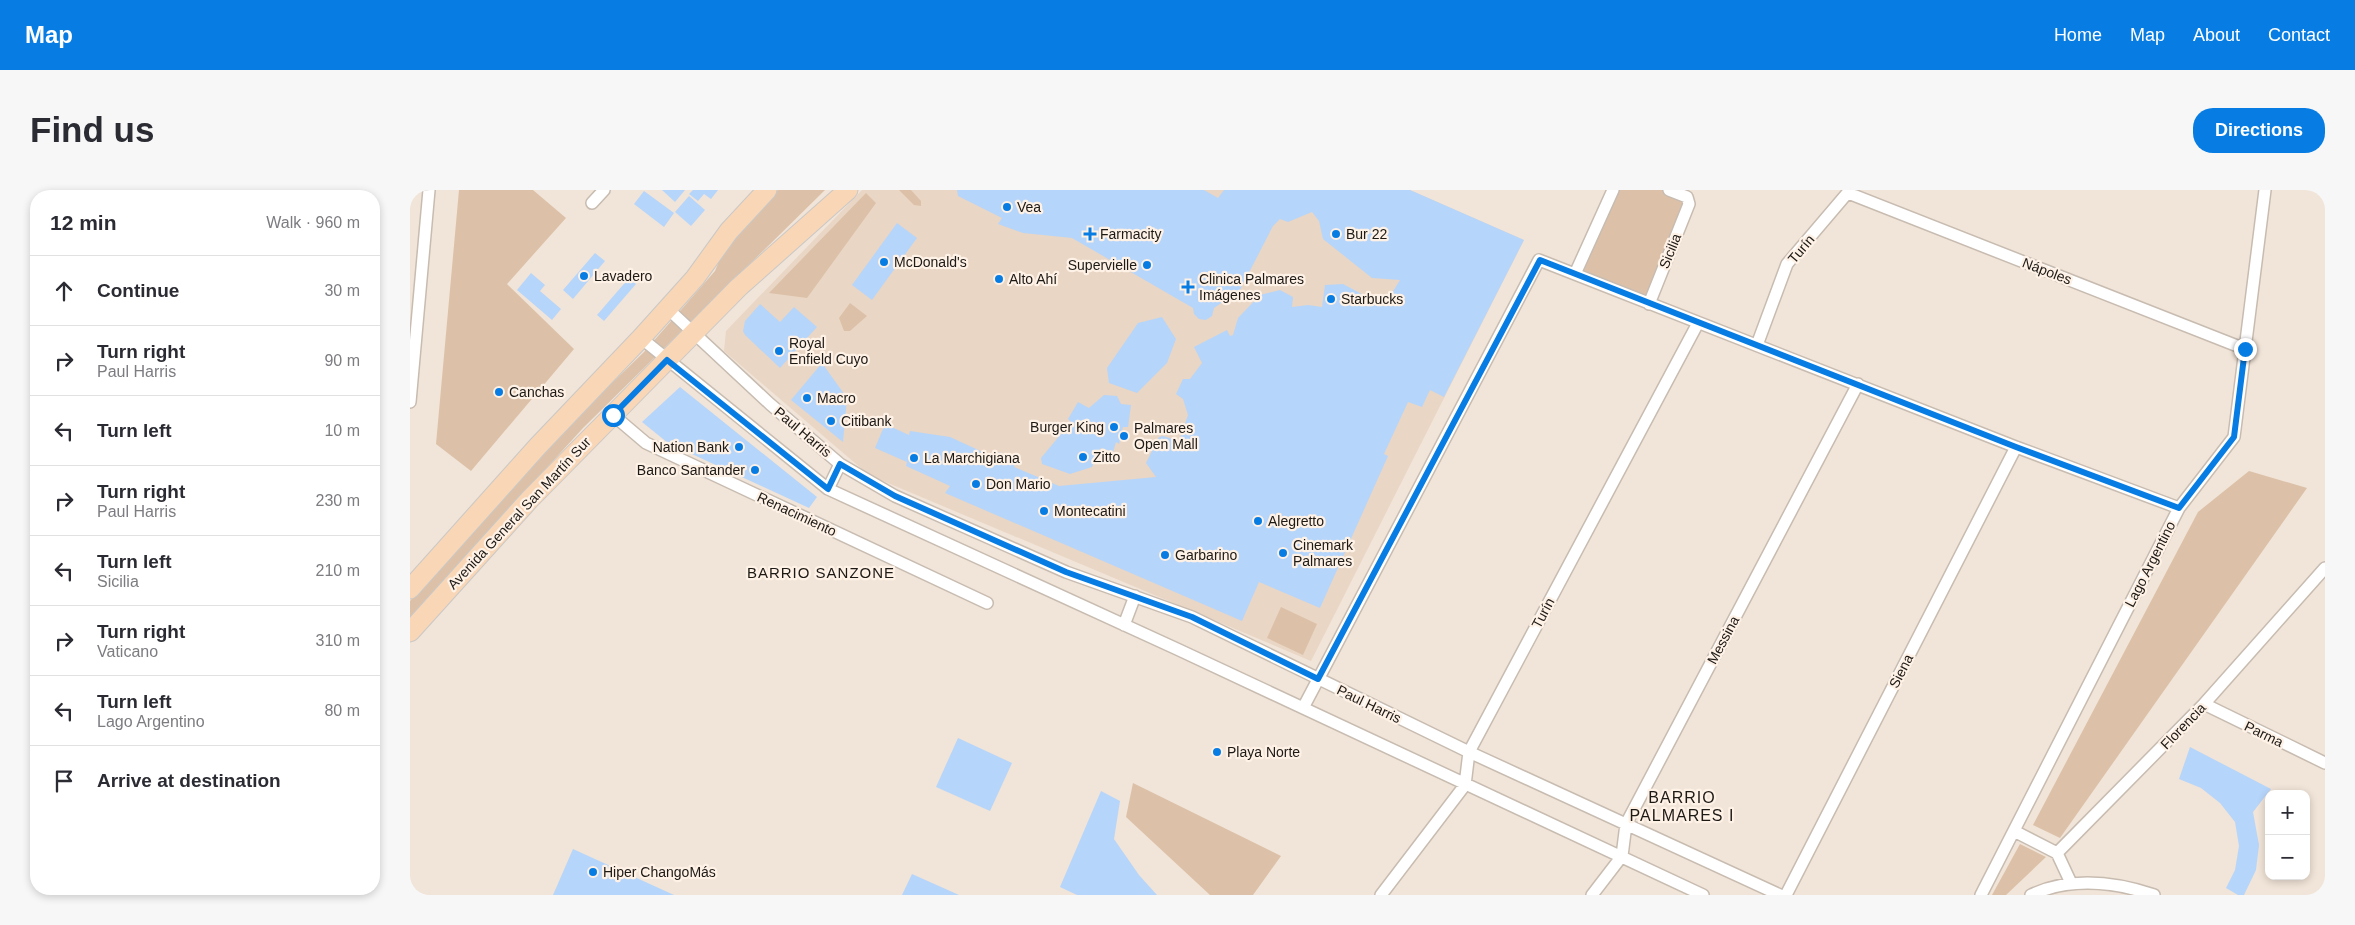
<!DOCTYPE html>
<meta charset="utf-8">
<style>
:root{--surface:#fff;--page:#f7f7f7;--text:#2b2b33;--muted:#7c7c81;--line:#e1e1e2;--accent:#077de4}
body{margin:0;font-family:Helvetica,sans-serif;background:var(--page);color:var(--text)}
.controls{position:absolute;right:15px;bottom:15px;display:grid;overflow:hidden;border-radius:10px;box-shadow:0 2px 8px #0003}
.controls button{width:45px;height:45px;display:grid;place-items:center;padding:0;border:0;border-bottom:1px solid var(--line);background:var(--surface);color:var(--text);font:25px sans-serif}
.stop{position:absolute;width:15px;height:15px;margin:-11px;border:4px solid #077de4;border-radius:50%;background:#fff}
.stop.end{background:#077de4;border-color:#fff;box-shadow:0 1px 5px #0008}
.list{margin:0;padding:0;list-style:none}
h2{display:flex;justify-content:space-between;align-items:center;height:65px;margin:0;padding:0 20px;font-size:21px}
h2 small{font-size:16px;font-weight:400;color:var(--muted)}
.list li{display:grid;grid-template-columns:32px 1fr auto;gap:15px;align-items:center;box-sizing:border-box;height:70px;padding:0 20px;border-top:1px solid var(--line)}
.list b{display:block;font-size:19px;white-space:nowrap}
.list p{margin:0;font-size:16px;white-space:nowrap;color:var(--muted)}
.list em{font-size:16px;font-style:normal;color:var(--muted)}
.icon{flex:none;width:28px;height:28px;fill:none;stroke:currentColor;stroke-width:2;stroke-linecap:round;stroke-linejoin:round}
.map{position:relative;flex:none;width:1915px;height:705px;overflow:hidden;border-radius:20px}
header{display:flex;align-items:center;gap:30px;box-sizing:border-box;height:70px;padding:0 25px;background:var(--accent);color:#fff}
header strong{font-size:24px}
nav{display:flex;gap:28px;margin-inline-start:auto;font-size:18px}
.intro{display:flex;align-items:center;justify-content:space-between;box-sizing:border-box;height:120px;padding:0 30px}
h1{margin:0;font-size:35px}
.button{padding:12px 22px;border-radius:20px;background:var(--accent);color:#fff;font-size:18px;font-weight:700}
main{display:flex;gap:30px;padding:0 30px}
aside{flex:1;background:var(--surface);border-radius:20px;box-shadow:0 2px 8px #0003}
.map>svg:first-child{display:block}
.built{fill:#e9d6c5}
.green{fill:#dcc1a8}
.building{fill:#b6d5fa}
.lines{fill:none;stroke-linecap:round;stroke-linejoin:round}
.minor-casing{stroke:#c8bcb1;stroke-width:14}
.primary-casing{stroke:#c9c8c7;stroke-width:21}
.minor{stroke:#fff;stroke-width:11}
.primary{stroke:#f9d6b5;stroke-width:19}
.route{stroke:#077de4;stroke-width:6}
.poi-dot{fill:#077de4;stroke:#fef1e6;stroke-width:2}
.labels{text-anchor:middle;stroke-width:4.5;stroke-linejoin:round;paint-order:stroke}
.poi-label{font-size:14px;fill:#1d1915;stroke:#fef1e6;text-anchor:start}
.street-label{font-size:14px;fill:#1d1915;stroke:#fef1e6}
.neighbourhood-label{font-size:15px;letter-spacing:1px;fill:#1d1915;stroke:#fef1e6}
.quarter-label{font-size:16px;letter-spacing:1px;fill:#1d1915;stroke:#fef1e6}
</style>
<header>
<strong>Map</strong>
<nav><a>Home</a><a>Map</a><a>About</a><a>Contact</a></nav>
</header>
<div class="intro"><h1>Find us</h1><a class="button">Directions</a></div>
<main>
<aside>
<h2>12 min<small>Walk · 960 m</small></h2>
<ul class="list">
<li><svg class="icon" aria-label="ahead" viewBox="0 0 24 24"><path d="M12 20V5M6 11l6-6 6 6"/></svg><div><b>Continue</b></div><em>30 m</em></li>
<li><svg class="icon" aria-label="right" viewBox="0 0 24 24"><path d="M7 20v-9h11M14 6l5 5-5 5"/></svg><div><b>Turn right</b><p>Paul Harris</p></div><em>90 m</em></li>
<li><svg class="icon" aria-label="left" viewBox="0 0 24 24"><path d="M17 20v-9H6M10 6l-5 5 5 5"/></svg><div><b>Turn left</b></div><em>10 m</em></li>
<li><svg class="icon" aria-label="right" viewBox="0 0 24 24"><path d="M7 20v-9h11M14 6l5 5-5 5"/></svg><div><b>Turn right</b><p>Paul Harris</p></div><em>230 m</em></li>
<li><svg class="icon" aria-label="left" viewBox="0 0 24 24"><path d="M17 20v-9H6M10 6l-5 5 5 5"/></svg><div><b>Turn left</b><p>Sicilia</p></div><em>210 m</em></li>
<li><svg class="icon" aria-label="right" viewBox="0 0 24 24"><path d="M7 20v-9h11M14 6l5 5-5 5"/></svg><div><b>Turn right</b><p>Vaticano</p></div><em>310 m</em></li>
<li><svg class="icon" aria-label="left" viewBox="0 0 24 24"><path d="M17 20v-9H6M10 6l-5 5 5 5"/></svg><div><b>Turn left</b><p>Lago Argentino</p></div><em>80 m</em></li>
<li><svg class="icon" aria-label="arrive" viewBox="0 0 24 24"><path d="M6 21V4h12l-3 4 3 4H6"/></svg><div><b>Arrive at destination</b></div></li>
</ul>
</aside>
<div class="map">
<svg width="1915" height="705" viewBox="0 0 1915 705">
<rect width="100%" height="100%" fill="#f1e4d8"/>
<path class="built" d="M452,0H1000L1114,50L901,471L459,285L314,161L316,141Z"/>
<path class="green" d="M49,0H123L156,28L97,94L164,159L61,281L26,254Z
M368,0H415L173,238L0,428V411L156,238L234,162L305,81L314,59Z
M489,0H501L511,11V16L504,15Z
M1203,0H1259L1277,7L1239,114L1165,84Z
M456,3L466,13L397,108L359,103Z
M440,113L457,126L440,141H434L429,128Z
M1839,281L1897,298L1650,648L1623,635L1788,322Z
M871,417L907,434L893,465L857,448Z
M723,593L871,666L843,705H800L716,627Z
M1610,654L1636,667L1596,705H1582Z"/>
<path class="building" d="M252,0H275L265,12Z
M283,0H308L301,9L294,4L288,11L279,4Z
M547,0H794L808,8L814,0H1000L1114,50L1034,207L1020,200L1012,217L998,212L974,264L978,266L910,418L849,392L832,431L535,303L540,296L496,276L497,272L465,258L475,234L499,245L500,241L540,247L588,269L589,262L607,270L604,277L649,296L746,287L736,273L749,247L753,246L769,251L778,225L773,209L766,204L773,189H780L792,173L784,157L817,140L820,146L823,145L828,128L850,105L870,100L883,107L882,117L898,115L912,117L915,95L933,94L974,116L990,90L962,88L913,49L909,31L902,22L878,32L870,29L863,36L830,100L804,118L802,126L796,130L789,129L784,124L783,118L662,48L613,43L588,34L592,28L548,6Z
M234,1L264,23L254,37L224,14Z
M279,6L295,20L281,36L265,22Z
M487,33L507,48L462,110L442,95Z
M185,63L195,71L163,109L153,100Z
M121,83L135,95L130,101L151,119L142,130L107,100Z
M219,88L226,94L194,131L187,125Z
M350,114L370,132L384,117L407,137L370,178L335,145L333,141L335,131Z
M752,127L766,149L757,173L727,203L699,193L697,178L728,133Z
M412,173L437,208L433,252L381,210Z
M270,197L407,307L399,318L258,253L232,232Z
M694,205L707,206L711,214L721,215L718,237H713L709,254L706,252L703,262L691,258L682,277L660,284L632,274L631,268L661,232L658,229L668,212L679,218Z
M548,548L602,573L580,621L526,597Z
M1780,557L1861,599L1843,622L1849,655L1846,680L1834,705H1828L1816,698L1825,680L1829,656L1825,632L1810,613L1791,598L1769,589Z
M691,601L710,611L704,649L729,685L747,705H667L650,697Z
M163,659L264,705H143Z
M502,684L549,705H492Z"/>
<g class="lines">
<defs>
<path id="minor" d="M1438,3L1835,159
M182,13L194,0
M1165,84L1203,0
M1239,114L1279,14L1277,7L1259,0
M257,118L360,214L430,274L485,306L656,382L782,427L1059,562L1370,705
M231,148L418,299L767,459L1293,705
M1347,155L1377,74L1440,0
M0,212L19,0
M203,225L236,253L577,413
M418,299L430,274
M714,435L725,406
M1794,514L1915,573
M893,518L1129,70L1606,257L1769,318
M1604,641L1647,663
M1661,693L1647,663L1794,514L1915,378
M971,705L1055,595L1059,562L1288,133
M1182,705L1212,666L1216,634L1448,194
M1376,705L1606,257
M1571,705L1769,318L1824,247L1855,0
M1621,705C1660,687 1705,692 1744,705"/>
<path id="primary" d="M0,399L128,256L231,148L285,88L319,41L357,0
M0,442L119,310L329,97L438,0"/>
</defs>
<use href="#minor" class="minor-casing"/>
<use href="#primary" class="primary-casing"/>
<use href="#minor" class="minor"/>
<use href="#primary" class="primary"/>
</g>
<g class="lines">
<path class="route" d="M203,225L257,170L418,299L430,274L485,306L656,382L782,427L908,489L1130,70L1606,257L1769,318L1824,247L1835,159"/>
</g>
<g class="poi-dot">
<circle cx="597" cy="17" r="5"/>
<path d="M677.5 36.5h5v5h5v5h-5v5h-5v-5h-5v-5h5z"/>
<circle cx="926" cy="44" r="5"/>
<circle cx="474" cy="72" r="5"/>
<circle cx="737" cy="75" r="5"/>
<circle cx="174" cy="86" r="5"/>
<circle cx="589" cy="89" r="5"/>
<path d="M775.5 89.5h5v5h5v5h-5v5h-5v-5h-5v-5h5z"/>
<circle cx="921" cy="109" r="5"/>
<circle cx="369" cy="161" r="5"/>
<circle cx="89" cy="202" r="5"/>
<circle cx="397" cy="208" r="5"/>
<circle cx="421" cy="231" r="5"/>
<circle cx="704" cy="237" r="5"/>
<circle cx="714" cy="246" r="5"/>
<circle cx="329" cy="257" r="5"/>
<circle cx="673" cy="267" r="5"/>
<circle cx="504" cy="268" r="5"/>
<circle cx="345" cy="280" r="5"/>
<circle cx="566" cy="294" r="5"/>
<circle cx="634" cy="321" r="5"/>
<circle cx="848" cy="331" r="5"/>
<circle cx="873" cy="363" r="5"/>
<circle cx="755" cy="365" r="5"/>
<circle cx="807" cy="562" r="5"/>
<circle cx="183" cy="682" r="5"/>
</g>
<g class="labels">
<g class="poi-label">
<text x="607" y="22">Vea</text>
<text x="690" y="49">Farmacity</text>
<text x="936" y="49">Bur 22</text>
<text x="484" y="77">McDonald's</text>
<text x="727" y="80" text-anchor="end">Supervielle</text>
<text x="184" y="91">Lavadero</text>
<text x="599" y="94">Alto Ahí</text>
<text x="789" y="94">Clinica Palmares<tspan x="789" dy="16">Imágenes</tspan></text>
<text x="931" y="114">Starbucks</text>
<text x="379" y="158">Royal<tspan x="379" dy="16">Enfield Cuyo</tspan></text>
<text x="99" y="207">Canchas</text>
<text x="407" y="213">Macro</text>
<text x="431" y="236">Citibank</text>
<text x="694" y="242" text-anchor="end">Burger King</text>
<text x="724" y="243">Palmares<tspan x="724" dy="16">Open Mall</tspan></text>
<text x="319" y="262" text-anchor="end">Nation Bank</text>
<text x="683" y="272">Zitto</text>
<text x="514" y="273">La Marchigiana</text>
<text x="335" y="285" text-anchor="end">Banco Santander</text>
<text x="576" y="299">Don Mario</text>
<text x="644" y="326">Montecatini</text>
<text x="858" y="336">Alegretto</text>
<text x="883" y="360">Cinemark<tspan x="883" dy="16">Palmares</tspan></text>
<text x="765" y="370">Garbarino</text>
<text x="817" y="567">Playa Norte</text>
<text x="193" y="687">Hiper ChangoMás</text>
</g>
<g class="street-label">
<text transform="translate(1391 59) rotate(-50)" y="5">Turín</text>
<text transform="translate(1260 61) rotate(-68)" y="5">Sicilia</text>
<text transform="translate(1637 81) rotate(21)" y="5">Nápoles</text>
<text transform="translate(393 242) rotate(40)" y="5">Paul Harris</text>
<text transform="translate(109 323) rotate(-47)" y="5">Avenida General San Martín Sur</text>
<text transform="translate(387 324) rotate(25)" y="5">Renacimiento</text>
<text transform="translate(1740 374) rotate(-63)" y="5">Lago Argentino</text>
<text transform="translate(1133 423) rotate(-62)" y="5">Turín</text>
<text transform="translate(1313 450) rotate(-62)" y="5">Messina</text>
<text transform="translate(1491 481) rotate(-63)" y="5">Siena</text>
<text transform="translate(959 514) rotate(26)" y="5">Paul Harris</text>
<text transform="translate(1773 536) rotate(-46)" y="5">Florencia</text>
<text transform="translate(1854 544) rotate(26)" y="5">Parma</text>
</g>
<g class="neighbourhood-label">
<text x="411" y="388">BARRIO SANZONE</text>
</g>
<g class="quarter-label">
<text x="1272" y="613">BARRIO<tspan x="1272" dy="18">PALMARES I</tspan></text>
</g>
</g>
</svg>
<div class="controls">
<button>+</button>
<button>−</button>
</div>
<div class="stop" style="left:203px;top:225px"></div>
<div class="stop end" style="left:1835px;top:159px"></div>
</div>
</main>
